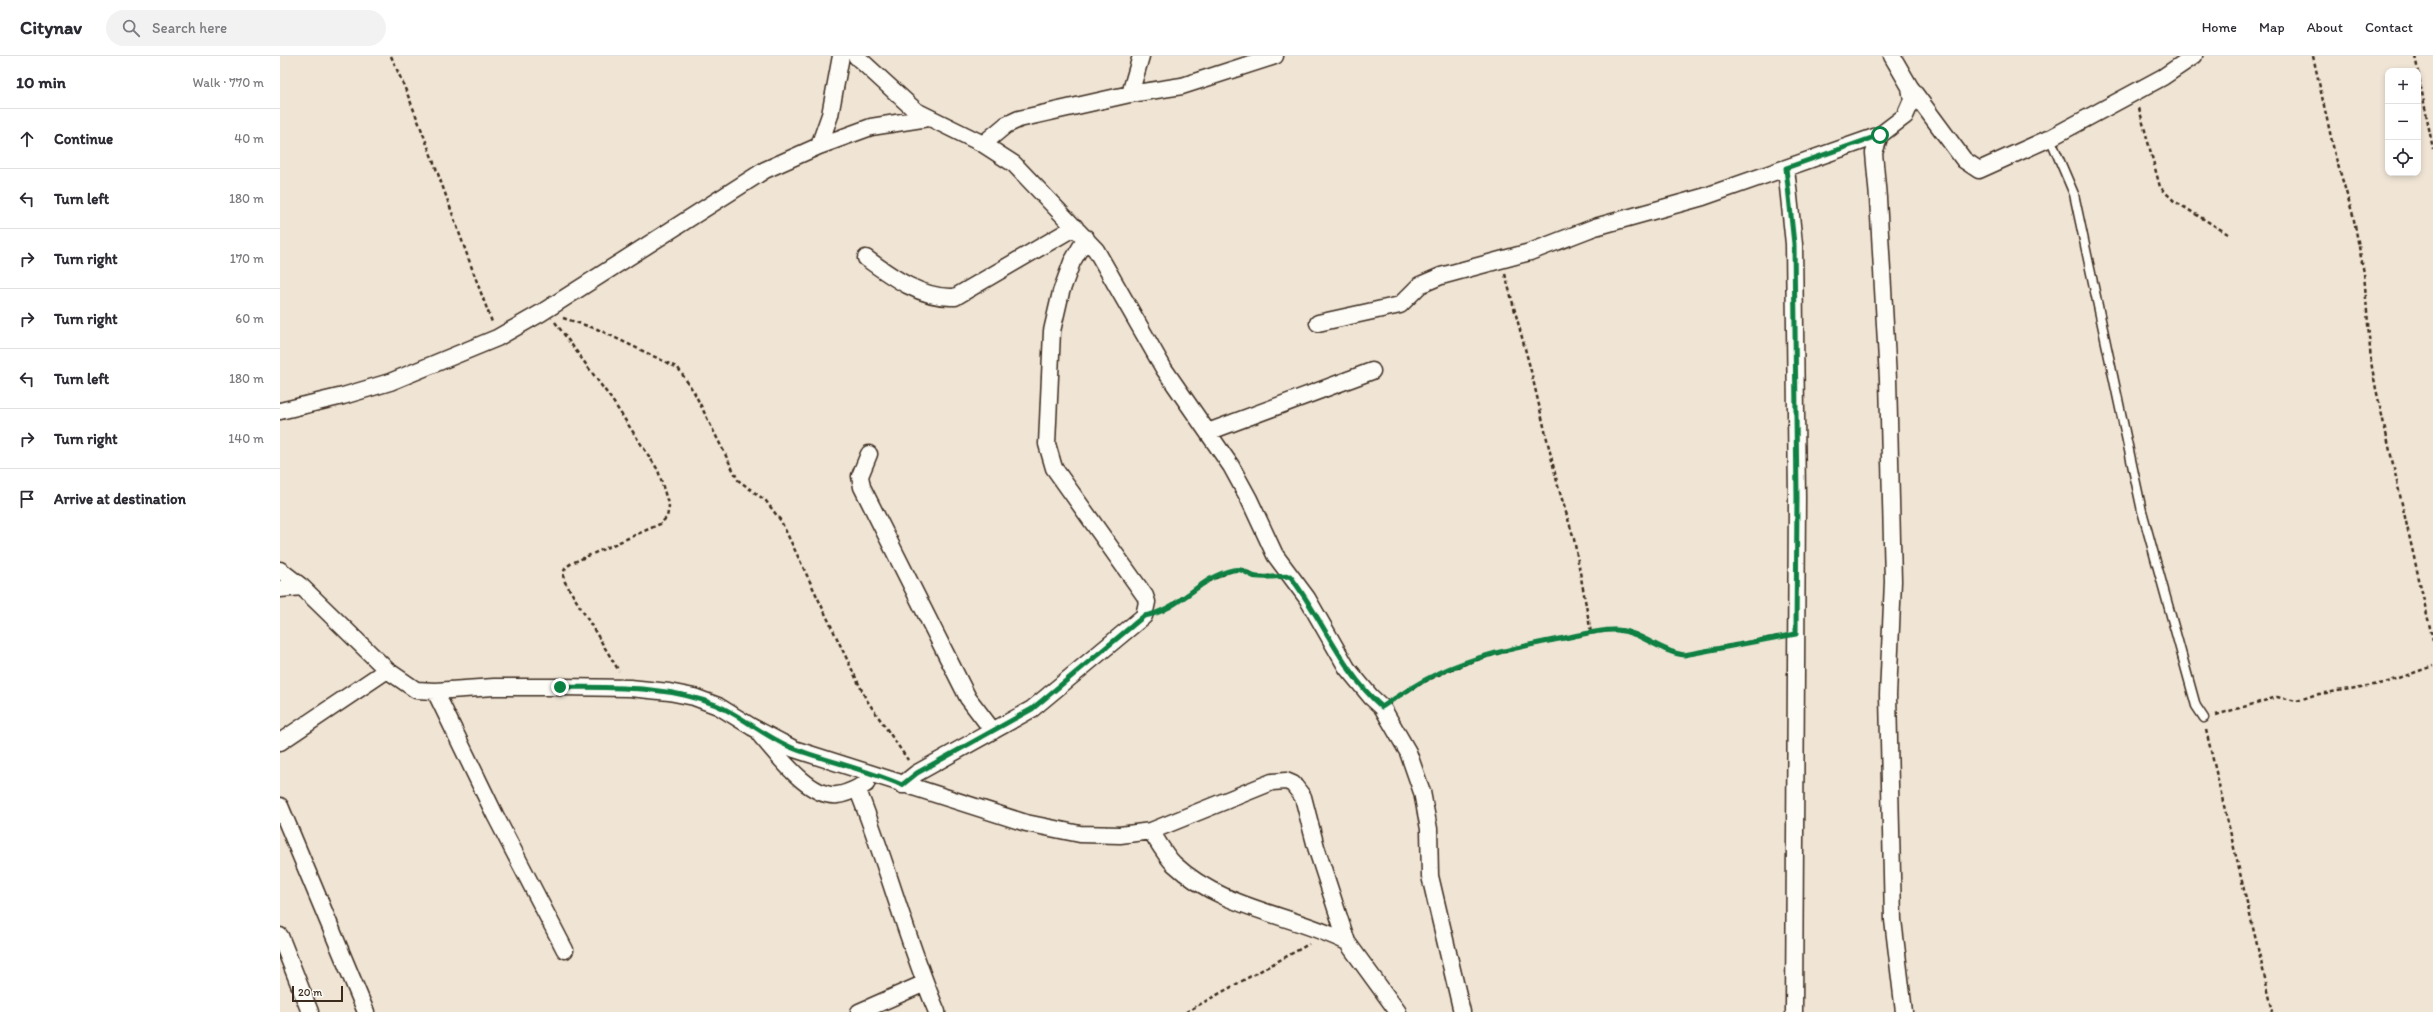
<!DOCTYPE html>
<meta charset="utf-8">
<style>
:root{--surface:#fff;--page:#f2f2f3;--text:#2b2b33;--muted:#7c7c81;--line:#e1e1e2}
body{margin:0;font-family:Itim,sans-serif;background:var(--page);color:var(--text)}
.controls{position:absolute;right:12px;top:12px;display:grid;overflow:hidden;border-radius:8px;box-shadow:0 2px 6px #0003}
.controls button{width:36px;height:36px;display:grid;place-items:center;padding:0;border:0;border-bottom:1px solid var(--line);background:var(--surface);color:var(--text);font:20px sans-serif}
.scale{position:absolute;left:12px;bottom:10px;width:51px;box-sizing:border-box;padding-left:4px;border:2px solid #3b2a1e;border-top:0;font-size:11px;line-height:14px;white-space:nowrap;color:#3b2a1e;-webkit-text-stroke:3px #fdfcf7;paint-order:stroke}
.stop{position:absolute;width:12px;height:12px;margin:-9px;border:3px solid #0b8043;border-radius:50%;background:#fff}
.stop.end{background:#0b8043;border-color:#fff;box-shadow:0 1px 4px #0008}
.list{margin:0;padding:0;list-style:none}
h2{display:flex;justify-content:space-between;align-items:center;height:52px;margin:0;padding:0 16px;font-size:17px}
h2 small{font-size:13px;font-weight:400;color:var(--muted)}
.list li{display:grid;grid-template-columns:26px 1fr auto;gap:12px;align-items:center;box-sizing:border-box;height:60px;padding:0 16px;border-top:1px solid var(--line)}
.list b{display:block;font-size:15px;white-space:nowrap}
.list em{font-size:13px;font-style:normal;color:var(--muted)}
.icon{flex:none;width:22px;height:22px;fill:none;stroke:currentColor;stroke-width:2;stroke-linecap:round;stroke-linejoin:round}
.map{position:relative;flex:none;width:2153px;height:956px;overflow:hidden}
header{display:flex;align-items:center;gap:24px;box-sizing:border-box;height:56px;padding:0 20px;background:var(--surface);border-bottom:1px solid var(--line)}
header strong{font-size:19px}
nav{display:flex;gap:22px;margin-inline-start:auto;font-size:14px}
.search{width:280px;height:36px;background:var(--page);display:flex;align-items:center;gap:10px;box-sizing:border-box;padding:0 14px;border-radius:22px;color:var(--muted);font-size:15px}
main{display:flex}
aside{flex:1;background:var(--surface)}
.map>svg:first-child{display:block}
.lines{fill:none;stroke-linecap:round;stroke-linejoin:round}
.lane-casing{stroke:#3b2a1e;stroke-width:11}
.street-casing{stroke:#3b2a1e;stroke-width:19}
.path{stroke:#3b2a1e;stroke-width:2.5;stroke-dasharray:4 3;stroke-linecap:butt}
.lane{stroke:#fdfcf7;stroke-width:8}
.street{stroke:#fdfcf7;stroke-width:16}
.route{stroke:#0b8043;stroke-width:5}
</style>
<header>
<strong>Citynav</strong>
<div class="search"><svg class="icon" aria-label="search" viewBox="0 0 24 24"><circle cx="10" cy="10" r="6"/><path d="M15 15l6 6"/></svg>Search here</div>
<nav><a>Home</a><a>Map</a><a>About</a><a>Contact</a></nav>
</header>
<main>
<aside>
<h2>10 min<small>Walk · 770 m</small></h2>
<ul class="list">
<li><svg class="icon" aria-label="ahead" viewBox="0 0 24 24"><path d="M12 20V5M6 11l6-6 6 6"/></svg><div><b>Continue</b></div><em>40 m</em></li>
<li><svg class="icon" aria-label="left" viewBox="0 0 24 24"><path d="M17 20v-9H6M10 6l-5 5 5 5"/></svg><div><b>Turn left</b></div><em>180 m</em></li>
<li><svg class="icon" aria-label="right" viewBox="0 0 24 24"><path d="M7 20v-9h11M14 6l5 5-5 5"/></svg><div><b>Turn right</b></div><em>170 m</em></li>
<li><svg class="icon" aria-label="right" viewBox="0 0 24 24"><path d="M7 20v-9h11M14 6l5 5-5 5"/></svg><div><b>Turn right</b></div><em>60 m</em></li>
<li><svg class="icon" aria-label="left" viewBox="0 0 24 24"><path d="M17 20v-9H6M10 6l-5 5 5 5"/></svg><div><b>Turn left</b></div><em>180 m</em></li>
<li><svg class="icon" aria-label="right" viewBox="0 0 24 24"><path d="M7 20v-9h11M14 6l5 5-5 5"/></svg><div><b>Turn right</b></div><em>140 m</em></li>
<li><svg class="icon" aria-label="arrive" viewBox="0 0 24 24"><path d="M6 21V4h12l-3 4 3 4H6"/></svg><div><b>Arrive at destination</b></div></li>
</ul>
</aside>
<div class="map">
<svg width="2153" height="956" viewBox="0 0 2153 956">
<rect width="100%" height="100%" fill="#f0e5d5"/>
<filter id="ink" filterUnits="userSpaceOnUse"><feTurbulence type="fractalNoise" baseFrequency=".025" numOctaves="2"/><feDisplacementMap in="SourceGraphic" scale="8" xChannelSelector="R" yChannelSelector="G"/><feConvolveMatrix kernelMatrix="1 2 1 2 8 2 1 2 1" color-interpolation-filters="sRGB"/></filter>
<g filter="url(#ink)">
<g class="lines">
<defs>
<path id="lane" d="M1770,82L1794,138L1862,455L1916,650L1924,662"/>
<path id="street" d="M576,0L636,55L703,88L734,108L816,194L884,313L951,410L969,443L995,499L1027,542L1067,612L1091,641L1102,651L1128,696L1142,736L1149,773L1150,820L1182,956
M1612,0L1630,31L1632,44L1625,60L1600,79L1594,97L1598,142L1608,323L1613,525L1608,639L1613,864L1624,956
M1630,31L1684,104L1699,114L1770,82L1883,21L1914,0
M850,38L861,0
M703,88L726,69L739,63L850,38L902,30L995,0
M539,90L591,71L648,62
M1506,112L1514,188L1517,442L1514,956
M586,202C612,221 642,243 675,241L795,171
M1038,267L1120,249L1140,229L1161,220L1250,196L1315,171L1423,141L1600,79
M0,355L63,340L110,326L217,282L261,257L485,114L539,90L550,59L561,0
M928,376L1092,315
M589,398L580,420L582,431L688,642L713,675
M0,514L22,531L107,614L136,634L155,635L214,631H280L350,632L389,636L414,641L438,650L472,671L514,693L746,767L800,778L840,779L871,775L992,726L1006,725L1013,728L1023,741L1036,791L1067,886L1118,956
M0,533L22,531
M155,635L215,759L285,894
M481,680C498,699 529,742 557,739C568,738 577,732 586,728
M0,686L107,614
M622,729L637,717L752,653L864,560L867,546L865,540L774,412L767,388L772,275L781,236L792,206L806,182
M577,732C607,806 626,883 657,956
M0,750L86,956
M871,775C878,786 885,799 894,808C942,853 1011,858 1067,886
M0,880L30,956
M579,956L645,927"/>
</defs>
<use href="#lane" class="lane-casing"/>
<use href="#street" class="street-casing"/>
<path class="path" d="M111,0C150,87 178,178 212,266
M2033,0L2055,99L2073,159L2084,217L2091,306L2096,333L2153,585
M2135,0L2138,15
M2138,16L2153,93
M1859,52L1880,131L1894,145L1948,178
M1225,218L1251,315L1278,430L1294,483L1311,577
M283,262L317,273L398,312L414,336L458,424L486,445L501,465L586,643L628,704
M275,266L332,344L378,414L389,451L387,461L380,468L292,507C284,512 281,517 285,526L339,615
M882,556L923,528L953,514H965L975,521L990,520
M1114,643C1167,609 1224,593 1285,582C1301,579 1320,574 1336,574C1362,576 1380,596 1404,599L1501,580
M1936,659L1997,641L2017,645L2034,639L2105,627L2153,610
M1926,674L1993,956
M906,956L1029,888"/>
<use href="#lane" class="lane"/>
<use href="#street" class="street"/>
</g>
</g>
<g class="lines" filter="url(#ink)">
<path class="route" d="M280,631C332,632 387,629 436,649C463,660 487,683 515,693C551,706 587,714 622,729L637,717L752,653L864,560C899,555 919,521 953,514C962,512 966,517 973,520C979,523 1002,520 1010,520C1043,563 1061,615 1102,651C1120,639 1137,627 1157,618C1195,600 1238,591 1279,583C1297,580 1318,573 1337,574C1362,576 1380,596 1404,599L1516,578L1517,442L1514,188L1506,112L1600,79"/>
</g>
</svg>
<div class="controls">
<button>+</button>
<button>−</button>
<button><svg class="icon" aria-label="locate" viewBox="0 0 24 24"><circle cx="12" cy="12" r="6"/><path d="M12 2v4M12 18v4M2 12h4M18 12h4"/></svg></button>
</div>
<div class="scale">20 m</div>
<div class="stop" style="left:1600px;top:79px"></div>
<div class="stop end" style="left:280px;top:631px"></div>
</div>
</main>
